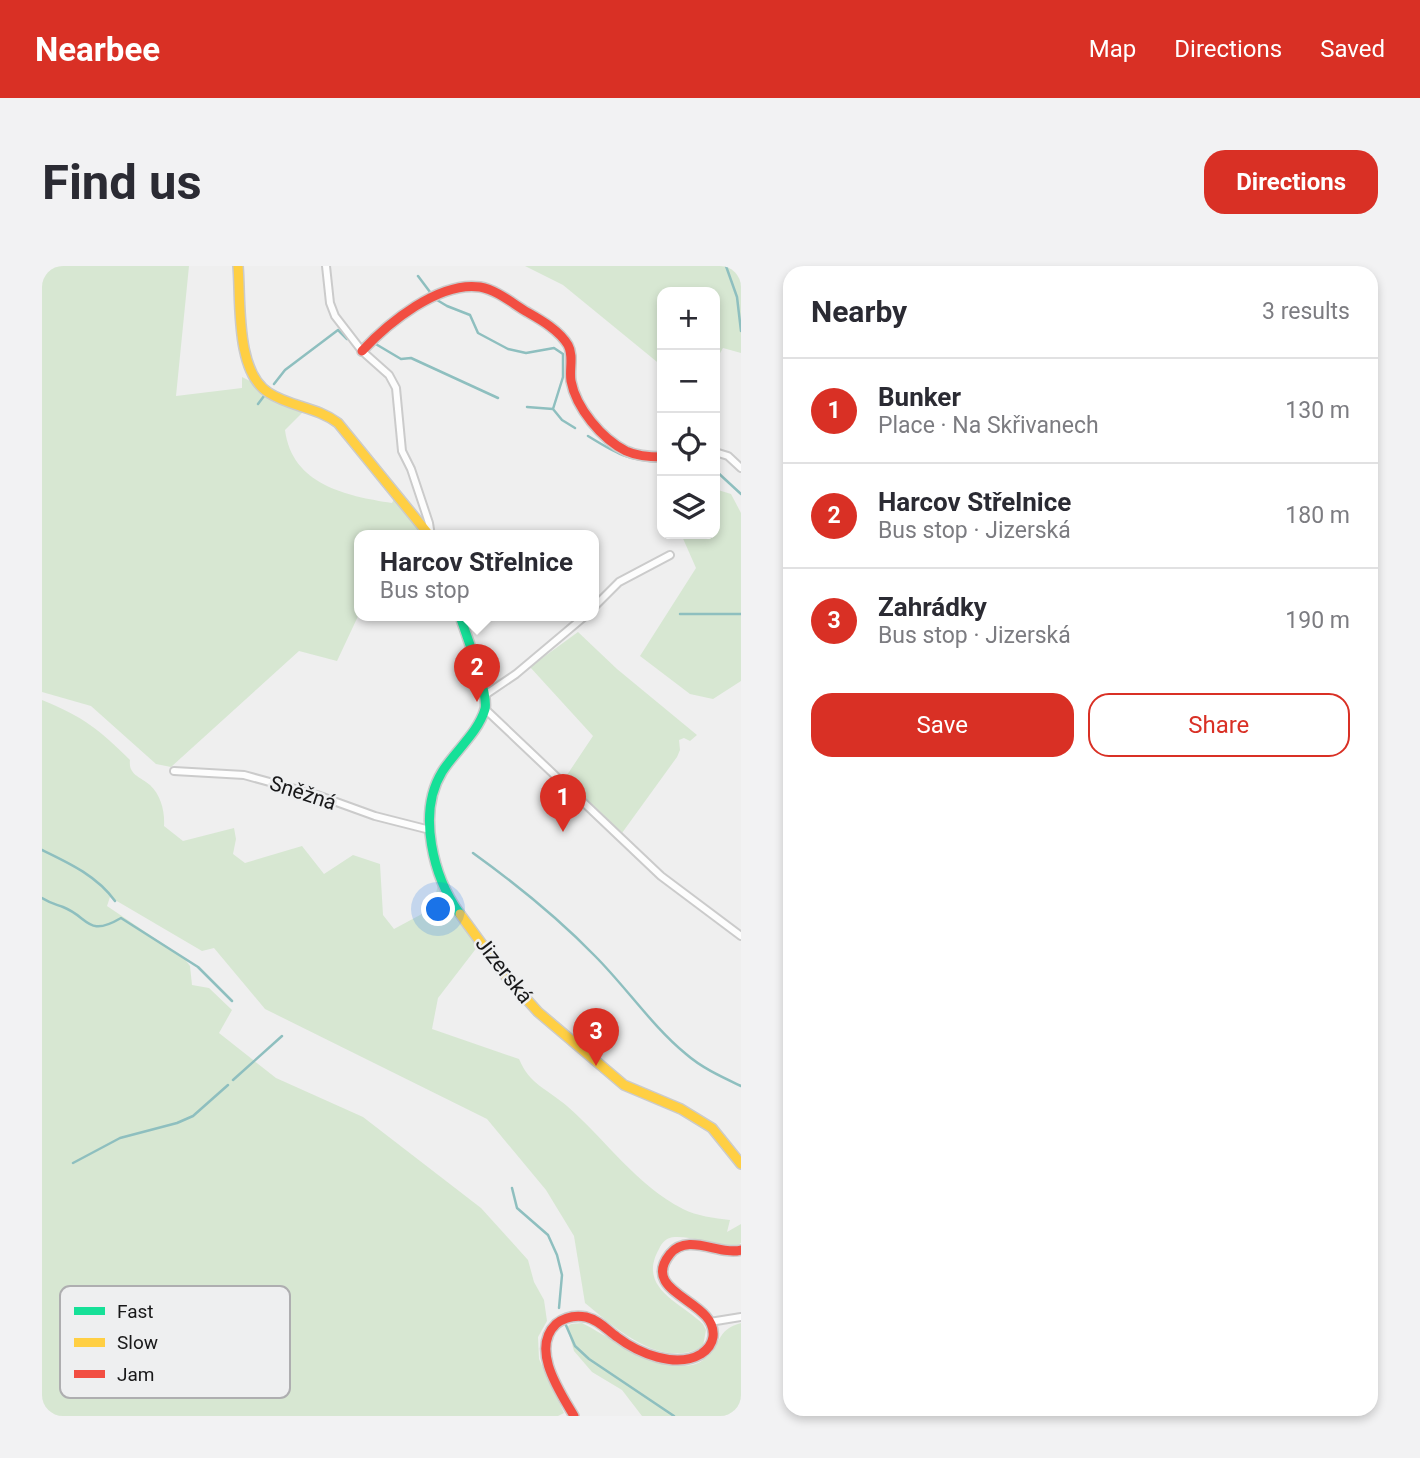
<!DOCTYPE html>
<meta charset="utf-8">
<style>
:root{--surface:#fff;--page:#f2f2f3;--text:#2b2b33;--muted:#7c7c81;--line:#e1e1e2;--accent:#d93025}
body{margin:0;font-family:Roboto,sans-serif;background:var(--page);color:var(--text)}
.controls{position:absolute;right:21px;top:21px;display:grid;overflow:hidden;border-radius:14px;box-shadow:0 4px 10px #0003}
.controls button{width:63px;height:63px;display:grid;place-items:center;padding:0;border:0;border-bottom:2px solid var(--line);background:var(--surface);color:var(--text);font:35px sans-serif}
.you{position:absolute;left:397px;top:644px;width:24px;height:24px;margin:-18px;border:5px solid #fff;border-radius:50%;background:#1a73e8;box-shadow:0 0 0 10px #1a73e833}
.badge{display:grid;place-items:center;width:46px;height:46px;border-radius:50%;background:var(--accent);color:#fff;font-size:23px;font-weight:700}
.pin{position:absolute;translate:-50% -58px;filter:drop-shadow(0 2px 4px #0008)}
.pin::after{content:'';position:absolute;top:37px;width:24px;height:21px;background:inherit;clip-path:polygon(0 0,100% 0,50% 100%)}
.popup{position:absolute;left:312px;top:264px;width:245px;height:91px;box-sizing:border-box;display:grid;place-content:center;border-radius:14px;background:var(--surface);filter:drop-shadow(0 2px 5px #0005);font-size:23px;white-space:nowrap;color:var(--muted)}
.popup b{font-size:26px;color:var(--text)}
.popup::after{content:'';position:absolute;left:50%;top:100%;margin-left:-14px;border:14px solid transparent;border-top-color:var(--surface)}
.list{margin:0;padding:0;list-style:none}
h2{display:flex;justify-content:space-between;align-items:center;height:91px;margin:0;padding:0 28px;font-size:30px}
h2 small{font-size:23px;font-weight:400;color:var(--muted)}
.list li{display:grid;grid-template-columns:46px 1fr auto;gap:21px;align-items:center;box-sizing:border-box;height:105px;padding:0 28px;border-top:2px solid var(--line)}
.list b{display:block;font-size:26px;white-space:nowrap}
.list p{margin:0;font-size:23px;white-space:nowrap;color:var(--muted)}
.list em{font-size:23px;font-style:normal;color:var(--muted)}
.actions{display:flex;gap:14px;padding:21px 28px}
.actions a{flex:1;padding:16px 0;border:2px solid var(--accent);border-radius:21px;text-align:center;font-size:24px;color:var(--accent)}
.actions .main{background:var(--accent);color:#fff}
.icon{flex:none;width:38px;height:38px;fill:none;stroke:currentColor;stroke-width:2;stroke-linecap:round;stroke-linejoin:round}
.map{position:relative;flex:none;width:699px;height:1150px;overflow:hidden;border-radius:21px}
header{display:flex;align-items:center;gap:42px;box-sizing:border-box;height:98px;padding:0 35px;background:var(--accent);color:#fff}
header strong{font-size:33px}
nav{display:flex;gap:38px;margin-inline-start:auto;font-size:24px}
.intro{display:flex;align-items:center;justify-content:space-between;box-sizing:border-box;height:168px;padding:0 42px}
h1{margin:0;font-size:49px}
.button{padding:18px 32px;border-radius:21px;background:var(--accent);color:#fff;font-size:24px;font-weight:700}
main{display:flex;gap:42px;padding:0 42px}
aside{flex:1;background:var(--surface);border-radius:21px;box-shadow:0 4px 10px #0003}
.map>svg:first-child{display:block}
.green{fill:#d7e7d2}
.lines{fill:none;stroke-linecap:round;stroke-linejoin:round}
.stream{stroke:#8ebfbf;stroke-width:2.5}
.street-casing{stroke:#cbcbcb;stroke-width:10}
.fast-casing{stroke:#cbcbcb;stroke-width:12}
.slow-casing{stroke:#cbcbcb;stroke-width:12}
.jam-casing{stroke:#cbcbcb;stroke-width:12}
.street{stroke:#fdfdfd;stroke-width:6}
.fast{stroke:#16e098;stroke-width:9}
.slow{stroke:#ffcf43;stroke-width:9}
.jam{stroke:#f24e42;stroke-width:9}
.labels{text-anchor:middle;stroke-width:5;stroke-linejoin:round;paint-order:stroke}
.street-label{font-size:21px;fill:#181819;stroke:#eeeff0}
.key{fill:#eeeff0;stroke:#aeaeb0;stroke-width:2}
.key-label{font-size:19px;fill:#181819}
</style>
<header>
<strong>Nearbee</strong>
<nav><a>Map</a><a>Directions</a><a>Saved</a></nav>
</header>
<div class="intro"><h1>Find us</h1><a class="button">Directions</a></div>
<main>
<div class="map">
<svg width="699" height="1150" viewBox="0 0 699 1150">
<rect width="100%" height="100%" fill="#efefef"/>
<path class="green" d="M0,0H147L134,130L200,122V111L208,115L222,130L266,144L260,147L243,164C250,219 305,230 350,237L352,233L381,270H318V346L295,395L257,385L129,501L114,498L49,440L0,426Z
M483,0H699V87L681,82L673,96V26H620V100L521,19Z
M673,223L689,228L699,247V415L671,433L648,428L598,390L654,302L639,268H673Z
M536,366L575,403L655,469L648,475L642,472L637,474L638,484L635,491L580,567L523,512L551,470L488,401Z
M0,434C40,450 58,464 88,494C86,509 99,511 108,519C119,529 123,546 122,560L141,575L192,562L194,573L191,588L203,597L260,580L282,608L311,589L338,598L341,649L352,663L391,642L396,618L402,632L436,680L396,732L390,763L477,793C488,819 504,822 525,840C564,874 594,919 641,943C655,950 672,952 688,954L685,966L699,958V977L693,981C676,979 648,970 633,971C625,971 620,976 617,983C595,1022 638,1036 661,1058L664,1064L661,1080C621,1105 573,1062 543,1037L532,970L504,924L445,853L223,743L172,682L160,685L68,631L65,640L142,692L148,700L150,719L167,722L190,744L177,767L234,812L321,851L439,942L486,994L492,1016L502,1034L505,1055L496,1071L497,1093L522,1147L516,1150H0Z
M540,1057C566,1070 632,1116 661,1094C680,1080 673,1064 699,1057V1150H600L580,1124L550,1106L532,1085L525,1061L529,1058Z"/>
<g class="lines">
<path class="stream" d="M684,0L695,31L699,65
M376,10L388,26
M395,34L405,40L428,49L436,67L466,83L484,87L512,82L521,88V111L511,143L520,154L533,162
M332,77L359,93L369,92L456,132
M232,118L243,104L296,64L305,73
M216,138L222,130
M485,141L511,143
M546,170C575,188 585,194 620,196
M673,204L699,228
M638,348H699
M0,584C27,597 55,610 73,635
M431,587C474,618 516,652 553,690C584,721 610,760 644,788C660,802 680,811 699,820
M0,632C8,637 13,638 21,641C47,651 45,672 79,652L156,701L190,735
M191,814L240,770
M31,897L78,872L135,857L151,850L186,819
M470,922L475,942L506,969L515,989L520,1009L517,1042
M523,1057L533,1080L547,1093L632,1150"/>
<defs>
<path id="street" d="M284,0L288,37L293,50L320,85L347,109L354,122L360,185L369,203L387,257L389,270
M673,186L686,190L699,202
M552,341L577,316L628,289
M443,429L474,408L543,350
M443,443L619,610L699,670
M132,505L202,509L275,529L333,550L388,564
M668,1056L699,1051"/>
<path id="fast" d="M418,350C424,369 447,427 443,443C436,467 413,485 400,506C375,547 391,611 418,648"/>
<path id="slow" d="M196,0C199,35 193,106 227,127C249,141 275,141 296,157L388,270
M418,648L461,707L496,746L582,819L639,843L670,862L699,898"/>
<path id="jam" d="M320,85C346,57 397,15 438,21C455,24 470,37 485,46C499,54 517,64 526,79C532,90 527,103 529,115C534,142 560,173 584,185C595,190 608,191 620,191
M532,1150C518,1126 488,1083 514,1058C523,1051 533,1049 544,1051C557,1054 565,1064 575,1071C596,1087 634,1103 659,1088C665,1084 670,1078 671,1071C676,1034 596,1028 628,988C646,966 678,990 699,984"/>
</defs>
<use href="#street" class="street-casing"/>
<use href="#fast" class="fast-casing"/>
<use href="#slow" class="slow-casing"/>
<use href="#jam" class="jam-casing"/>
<use href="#street" class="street"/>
<use href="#fast" class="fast"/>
<use href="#slow" class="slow"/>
<use href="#jam" class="jam"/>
</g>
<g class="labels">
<g class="street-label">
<text transform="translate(261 527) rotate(18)" y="7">Sněžná</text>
<text transform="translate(462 704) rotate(52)" y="7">Jizerská</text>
</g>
</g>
<rect x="18" y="1020" width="230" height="112" rx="10" class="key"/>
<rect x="32" y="1041" width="31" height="8" fill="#16e098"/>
<rect x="32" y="1072" width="31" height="9" fill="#ffcf43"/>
<rect x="32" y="1104" width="31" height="8" fill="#f24e42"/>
<g class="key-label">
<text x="75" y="1052">Fast</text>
<text x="75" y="1083">Slow</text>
<text x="75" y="1115">Jam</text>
</g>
</svg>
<div class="controls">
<button>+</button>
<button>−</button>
<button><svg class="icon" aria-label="locate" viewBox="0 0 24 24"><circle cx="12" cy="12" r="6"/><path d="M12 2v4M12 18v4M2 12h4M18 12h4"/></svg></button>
<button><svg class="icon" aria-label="layers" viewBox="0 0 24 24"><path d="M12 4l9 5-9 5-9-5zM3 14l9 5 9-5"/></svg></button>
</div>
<div class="you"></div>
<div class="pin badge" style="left:521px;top:566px">1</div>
<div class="pin badge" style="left:435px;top:436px">2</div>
<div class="popup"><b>Harcov Střelnice</b>Bus stop</div>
<div class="pin badge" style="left:554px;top:800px">3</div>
</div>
<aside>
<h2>Nearby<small>3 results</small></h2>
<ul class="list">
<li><span class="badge">1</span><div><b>Bunker</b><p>Place · Na Skřivanech</p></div><em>130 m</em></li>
<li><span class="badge">2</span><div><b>Harcov Střelnice</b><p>Bus stop · Jizerská</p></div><em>180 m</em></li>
<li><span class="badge">3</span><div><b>Zahrádky</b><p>Bus stop · Jizerská</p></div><em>190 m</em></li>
</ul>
<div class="actions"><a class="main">Save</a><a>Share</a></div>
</aside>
</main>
